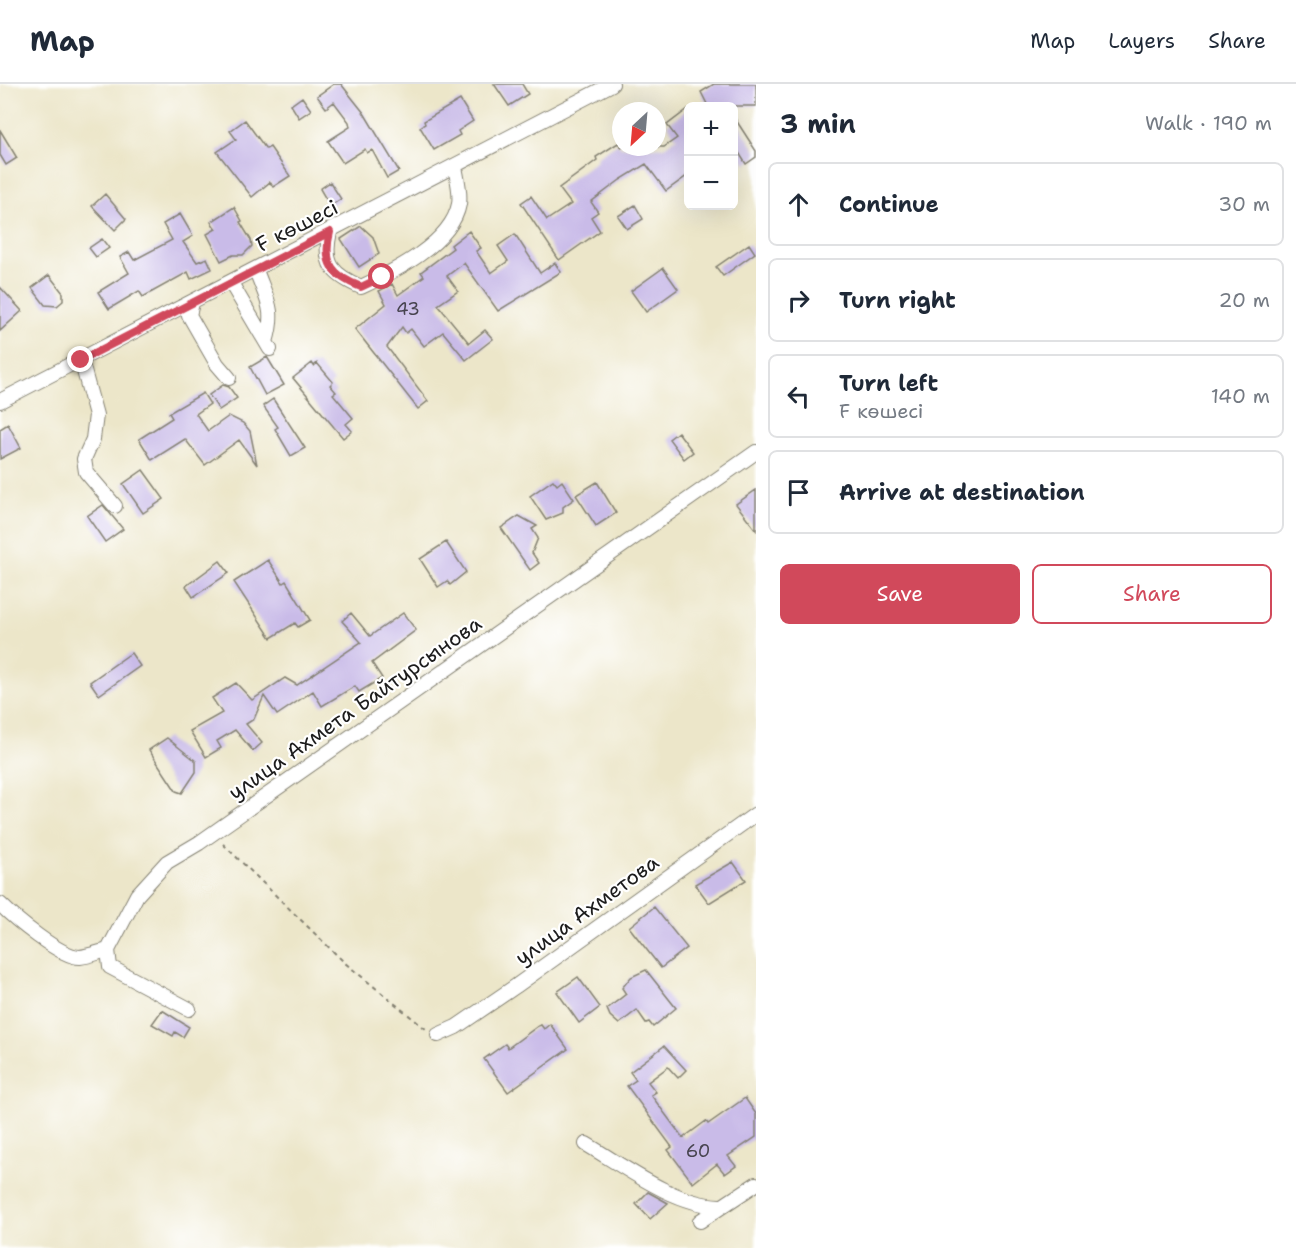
<!DOCTYPE html>
<meta charset="utf-8">
<style>
:root{--surface:#fff;--page:#f2f2f3;--text:#1f2937;--muted:#747a83;--line:#e0e1e3;--accent:#d1495b}
body{margin:0;font-family:"Shantell Sans",sans-serif;background:var(--page);color:var(--text)}
.controls{position:absolute;right:18px;top:18px;display:grid;overflow:hidden;border-radius:9px;box-shadow:0 6px 24px #0002}
.controls button{width:54px;height:54px;display:grid;place-items:center;padding:0;border:0;border-bottom:2px solid var(--line);background:var(--surface);color:var(--text);font:30px sans-serif}
.compass{position:absolute;left:612px;top:18px;width:54px;height:54px;border-radius:50%;background:var(--surface);box-shadow:0 6px 24px #0002;rotate:206deg}
.stop{position:absolute;width:18px;height:18px;margin:-14px;border:4px solid #d1495b;border-radius:50%;background:#fff}
.stop.end{background:#d1495b;border-color:#fff;box-shadow:0 2px 6px #0008}
.list{margin:0;padding:0;list-style:none}
h2{display:flex;justify-content:space-between;align-items:center;height:78px;margin:0;padding:0 24px;font-size:26px}
h2 small{font-size:20px;font-weight:400;color:var(--muted)}
.list li{display:grid;grid-template-columns:39px 1fr auto;gap:18px;align-items:center;box-sizing:border-box;height:84px;margin:0 12px 12px;padding:0 12px;border:2px solid var(--line);border-radius:9px}
.list b{display:block;font-size:22px;white-space:nowrap}
.list p{margin:0;font-size:20px;white-space:nowrap;color:var(--muted)}
.list em{font-size:20px;font-style:normal;color:var(--muted)}
.actions{display:flex;gap:12px;padding:18px 24px}
.actions a{flex:1;padding:14px 0;border:2px solid var(--accent);border-radius:9px;text-align:center;font-size:21px;color:var(--accent)}
.actions .main{background:var(--accent);color:#fff}
.icon{flex:none;width:33px;height:33px;fill:none;stroke:currentColor;stroke-width:2;stroke-linecap:round;stroke-linejoin:round}
.map{position:relative;flex:none;width:756px;height:1164px;overflow:hidden}
header{display:flex;align-items:center;gap:36px;box-sizing:border-box;height:84px;padding:0 30px;background:var(--surface);border-bottom:2px solid var(--line)}
header strong{font-size:28px}
nav{display:flex;gap:33px;margin-inline-start:auto;font-size:21px}
main{display:flex}
aside{flex:1;background:var(--surface)}
.map>svg:first-child{display:block}
.building{fill:#c9bbe8}
.lines{fill:none;stroke-linecap:round;stroke-linejoin:round}
.minor-casing{stroke:#848172;stroke-width:16}
.path{stroke:#848172;stroke-width:2;stroke-dasharray:4.5 4.5;stroke-linecap:butt}
.minor{stroke:#fff;stroke-width:14}
.route{stroke:#d1495b;stroke-width:8}
.labels{text-anchor:middle;stroke-width:4.5;stroke-linejoin:round;paint-order:stroke}
.number-label{font-size:18px;fill:#47444f}
.street-label{font-size:21px;fill:#1c1c1c;stroke:#fff}
</style>
<header>
<strong>Map</strong>
<nav><a>Map</a><a>Layers</a><a>Share</a></nav>
</header>
<main>
<div class="map">
<svg width="756" height="1164" viewBox="0 0 756 1164">
<rect width="100%" height="100%" fill="#fff"/>
<filter id="ink" filterUnits="userSpaceOnUse"><feTurbulence type="fractalNoise" baseFrequency=".0167" numOctaves="2"/><feDisplacementMap in="SourceGraphic" scale="12" xChannelSelector="R" yChannelSelector="G"/><feConvolveMatrix kernelMatrix="1 2 1 2 8 2 1 2 1" color-interpolation-filters="sRGB"/></filter>
<filter id="wash" filterUnits="userSpaceOnUse"><feTurbulence type="fractalNoise" baseFrequency=".008" numOctaves="4" result="noise"/><feDisplacementMap in="SourceGraphic" scale="24" xChannelSelector="R" yChannelSelector="G"/><feGaussianBlur stdDeviation="1.35" result="paint"/><feColorMatrix in="noise" values="0 0 0 0 0 0 0 0 0 0 0 0 0 0 0 0 0 1.4 0 .05"/><feComposite in="paint" operator="in"/></filter>
<g filter="url(#wash)">
<rect width="100%" height="100%" fill="#ece6c9"/>
<g id="blocks">
<path class="building" d="M334,0H341L364,29L399,87L387,94L372,66L367,69L365,65L343,79L328,57L350,43L349,38L334,18L326,24L317,12Z
M494,0H522L528,10L509,22Z
M714,0H756V22H708L701,8Z
M302,13L311,26L299,34L291,21Z
M460,16L473,37L458,47L460,51L434,66L420,43L425,40L424,37Z
M688,25V91L666,107L646,80L620,96L591,118L598,128L591,133L600,147L559,176L521,119L531,112L547,136L571,120L559,104L597,76L596,73L618,59L621,63H664L677,54L667,41Z
M734,33L756,67V73L746,80L734,61Z
M245,36L266,65L270,63L290,92L273,103L270,98L252,113L217,68L236,55L230,47Z
M0,46L17,74L6,81L0,71Z
M330,98L341,115L330,122L320,105Z
M105,110L126,135L115,146L92,122Z
M635,121L643,135L627,145L618,132Z
M234,123L242,137L240,138L251,156L252,162L243,171H233L221,177L207,150L216,145L211,138Z
M180,130L193,152L183,158L197,178L207,174L212,185L191,195L188,188L143,213L139,207L109,225L98,208L129,189L120,173L129,168L134,176L172,156L163,140Z
M361,142L373,153L379,170L359,183L341,155Z
M469,147L481,164L476,167L491,189L508,177L498,162L515,150L540,189L555,179L561,188L498,227L464,179L447,192L458,207L438,221L469,259L485,246L493,255L466,276L443,248L424,262L411,245L406,249L402,243L387,263L428,317L418,325L355,245L386,220L379,207L392,200L398,211L424,192L421,188L453,164L451,161Z
M102,155L109,164L96,173L89,164Z
M749,160L755,169L723,192L716,183Z
M663,184L678,205L646,228L631,207Z
M49,191L63,209V217L57,222L45,221L32,204Z
M0,203L22,227L0,247Z
M267,273L284,301L265,311L250,283Z
M312,279L314,282L317,279L333,298L330,301L336,308L333,310L353,334L346,340L352,347L343,354L293,294Z
M223,301L229,303L237,314L219,326L209,311Z
M203,309L210,320L196,330L208,347L229,332L243,339L250,347L257,381L239,356L205,381L185,355L152,376L139,355L172,334L169,329Z
M273,315L305,364L291,372L275,345L278,343L263,322Z
M8,340L21,364L0,375V345Z
M678,348L693,368L684,375L669,355Z
M143,386L164,415L143,429L123,400Z
M553,396L557,401L562,397L574,415L563,423V429L546,436L530,412Z
M597,398L616,429L596,442L576,411Z
M756,406V446L736,420Z
M103,421L123,445L105,458L87,432Z
M519,432L537,442L532,445L538,454L532,469L539,479L530,486L501,444Z
M446,458L466,488L450,501L447,497L438,503L420,475Z
M268,476L283,499L286,497L310,536L298,543L295,539L271,554L234,498Z
M220,477L229,489L193,513L186,502Z
M351,529L370,552L403,529L416,546L372,579L382,594L359,608L355,602L322,622L313,607L277,631L264,612L254,635L246,640L262,659L253,667L235,646L217,657L221,664L206,673L190,647L222,629L212,614L236,599L252,616L285,594L297,601L361,558L342,537Z
M131,569L140,582L99,611L90,598Z
M167,654L196,677V688L182,709L176,707L149,666Z
M733,778L746,796L709,819L695,800Z
M654,823L687,864L661,884L629,843Z
M646,886L676,924L653,943L649,938L646,939L637,926L619,940L610,932L607,925L626,910L622,904L631,893Z
M578,893L600,923L579,939L557,908Z
M162,926L189,943L183,953L175,948L173,952L152,940Z
M550,940L568,965L508,1008L484,975L505,960L508,964L538,942L541,941L544,945Z
M664,962L686,986L678,994L668,983L648,998L656,1008L651,1011L683,1054L706,1037L708,1040L745,1014L756,1030V1053L728,1072L736,1082L725,1090L717,1080L693,1099L668,1066L672,1063L627,1002L636,996L630,988Z
M648,1108L668,1119L650,1135L636,1120Z"/>
</g>
</g>
<g filter="url(#ink)">
<use href="#blocks" fill-opacity="0" stroke="#848172" stroke-width="1.5"/>
<g class="lines">
<defs>
<path id="minor" d="M330,148C322,180 333,191 361,203C393,188 452,159 459,120C461,108 457,94 455,83
M256,186C267,217 276,225 266,258
M231,199L270,265
M192,219L189,231L217,280L229,294
M81,276L96,331L93,355L84,375L86,388L115,422
M0,317L612,0
M0,820C14,834 60,873 80,873C89,872 99,868 108,866L137,811L167,778L199,759L756,368
M108,866L110,883L189,925
M438,951L456,943L516,902L756,730
M586,1060C625,1083 675,1121 720,1122
M700,1137L756,1100"/>
</defs>
<use href="#minor" class="minor-casing"/>
<path class="path" d="M223,760L345,879L427,946"/>
<use href="#minor" class="minor"/>
</g>
</g>
<g class="lines" filter="url(#ink)">
<path class="route" d="M81,276L330,148C322,180 333,192 361,203L382,193"/>
</g>
<g class="labels">
<g class="number-label">
<text x="408" y="231">43</text>
<text x="698" y="1073">60</text>
</g>
<g class="street-label">
<text transform="translate(297 142) rotate(-27)" y="7">F көшесі</text>
<text transform="translate(355 624) rotate(-35)" y="7">улица Ахмета Байтурсынова</text>
<text transform="translate(587 826) rotate(-36)" y="7">улица Ахметова</text>
</g>
</g>
</svg>
<div class="controls">
<button>+</button>
<button>−</button>
</div>
<svg class="compass" viewBox="-18 -18 36 36"><path d="M0-13l5 13h-10z" fill="#e53935"/><path d="M0 13l5-13h-10z" fill="#747a83"/></svg>
<div class="stop" style="left:382px;top:193px"></div>
<div class="stop end" style="left:81px;top:276px"></div>
</div>
<aside>
<h2>3 min<small>Walk · 190 m</small></h2>
<ul class="list">
<li><svg class="icon" aria-label="ahead" viewBox="0 0 24 24"><path d="M12 20V5M6 11l6-6 6 6"/></svg><div><b>Continue</b></div><em>30 m</em></li>
<li><svg class="icon" aria-label="right" viewBox="0 0 24 24"><path d="M7 20v-9h11M14 6l5 5-5 5"/></svg><div><b>Turn right</b></div><em>20 m</em></li>
<li><svg class="icon" aria-label="left" viewBox="0 0 24 24"><path d="M17 20v-9H6M10 6l-5 5 5 5"/></svg><div><b>Turn left</b><p>F көшесі</p></div><em>140 m</em></li>
<li><svg class="icon" aria-label="arrive" viewBox="0 0 24 24"><path d="M6 21V4h12l-3 4 3 4H6"/></svg><div><b>Arrive at destination</b></div></li>
</ul>
<div class="actions"><a class="main">Save</a><a>Share</a></div>
</aside>
</main>
